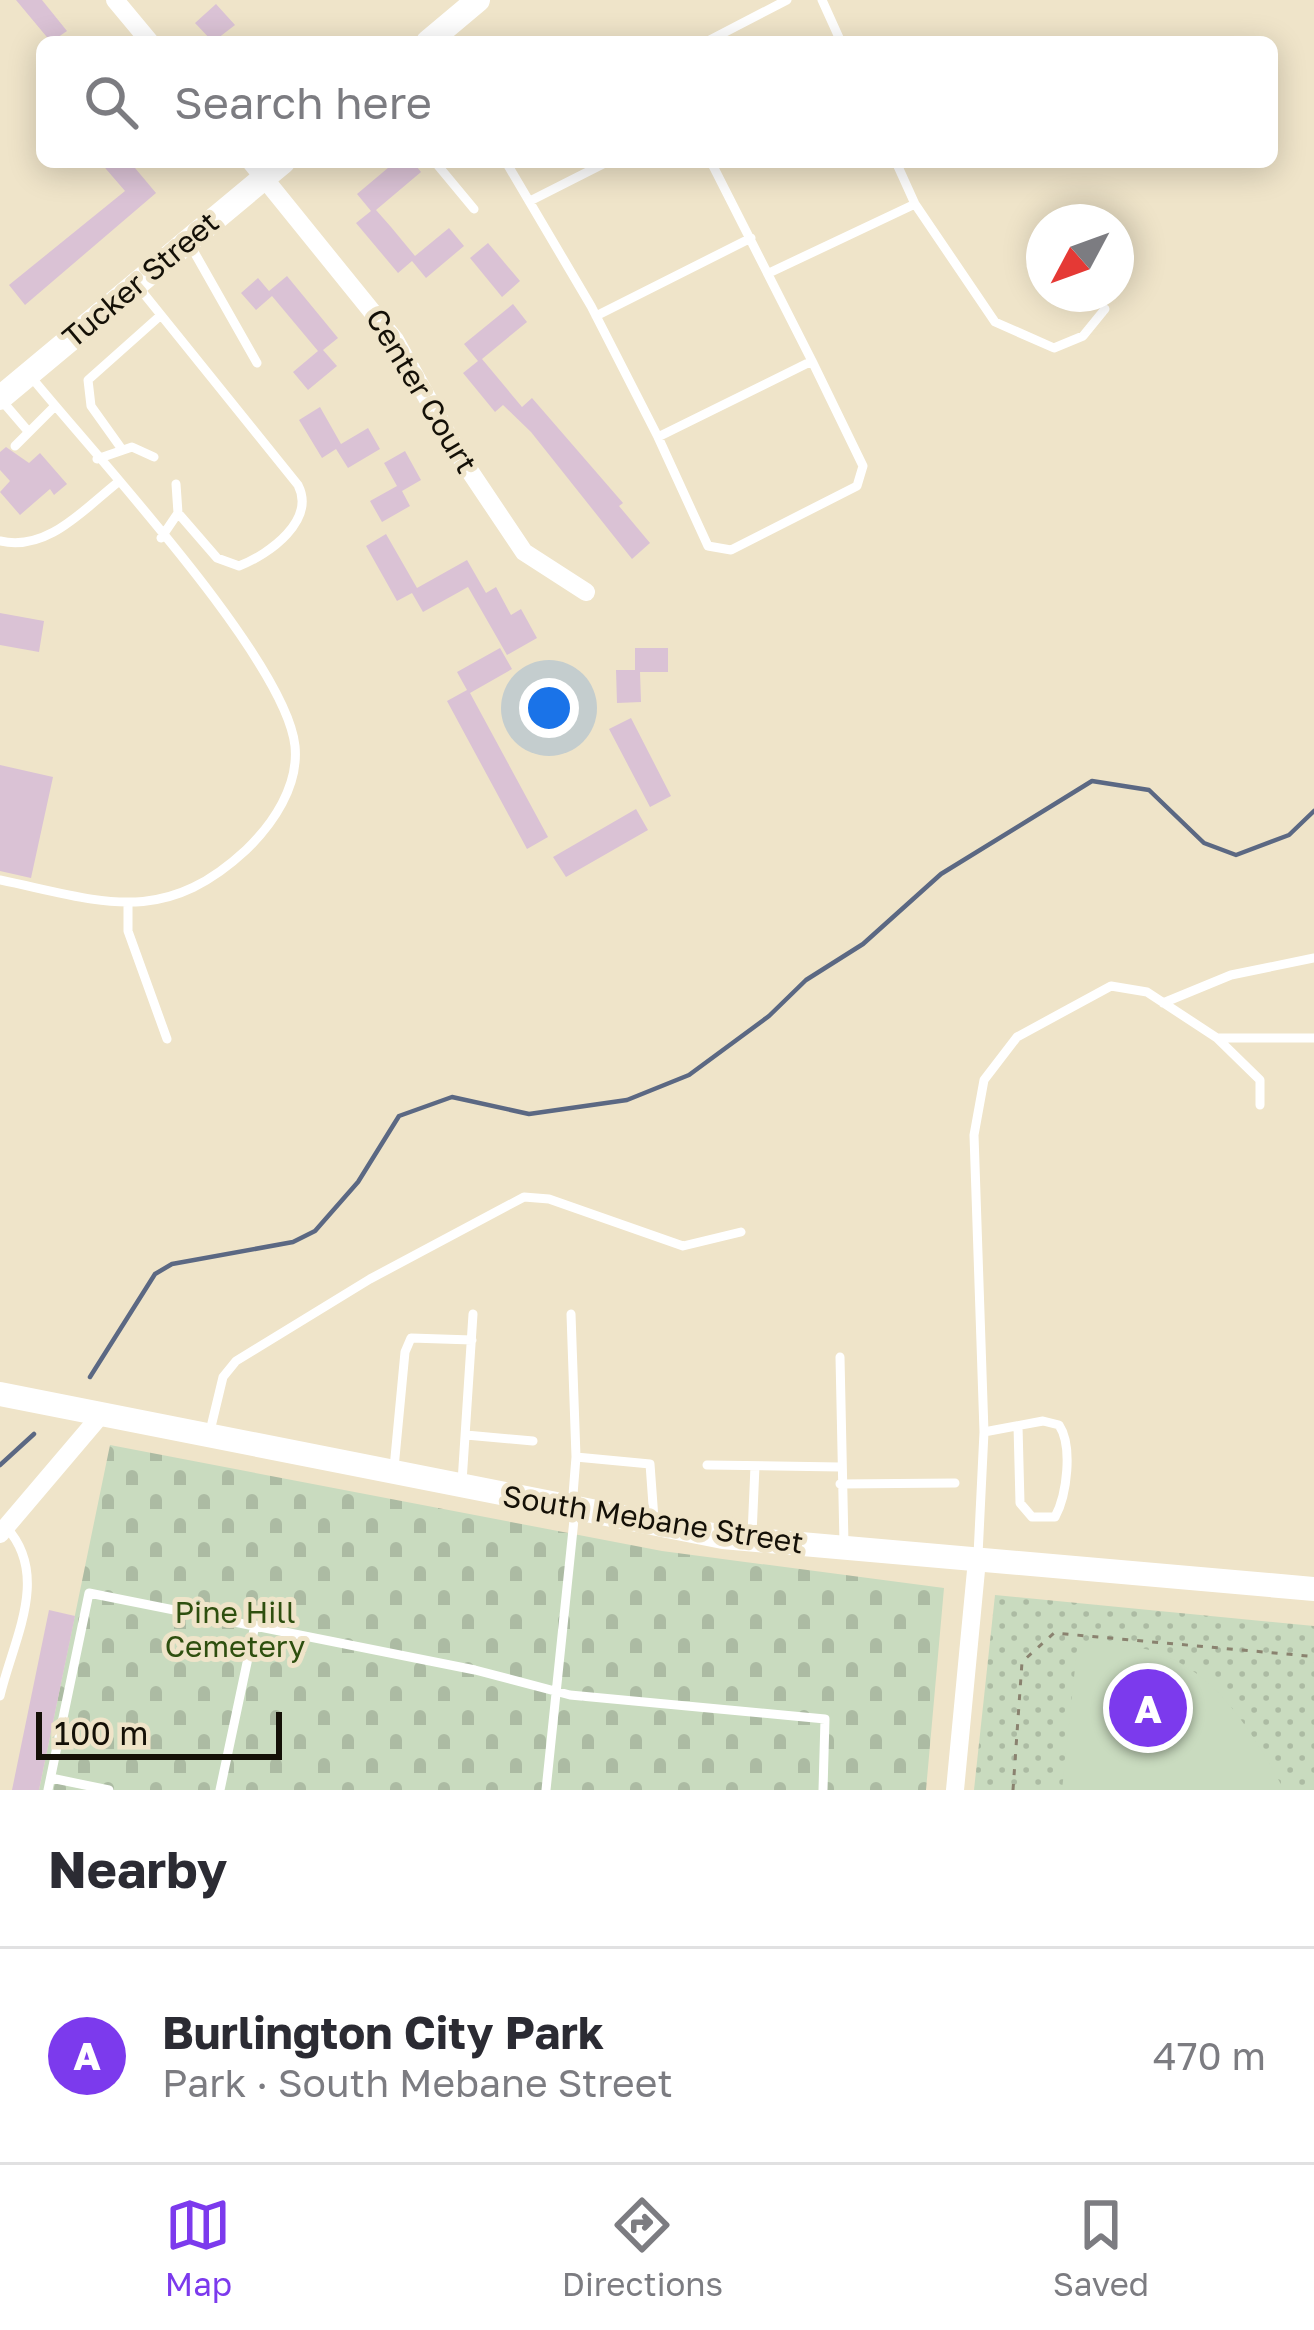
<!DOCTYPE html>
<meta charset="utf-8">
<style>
:root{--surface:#fff;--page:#f2f2f3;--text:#2b2b33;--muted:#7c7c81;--line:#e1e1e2;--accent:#7c3aed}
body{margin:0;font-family:"Golos Text",sans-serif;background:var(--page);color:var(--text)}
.compass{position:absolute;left:1026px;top:204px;width:108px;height:108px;border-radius:50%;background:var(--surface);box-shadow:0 6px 30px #0003;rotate:229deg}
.scale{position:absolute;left:36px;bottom:30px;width:246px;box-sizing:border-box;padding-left:12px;border:6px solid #141007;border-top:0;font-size:33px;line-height:42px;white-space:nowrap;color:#141007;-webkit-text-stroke:9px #efe4c9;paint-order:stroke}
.you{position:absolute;left:549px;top:708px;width:42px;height:42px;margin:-30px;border:9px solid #fff;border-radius:50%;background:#1a73e8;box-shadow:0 0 0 18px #1a73e833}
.badge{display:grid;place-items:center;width:78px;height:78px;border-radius:50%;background:var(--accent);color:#fff;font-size:39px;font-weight:700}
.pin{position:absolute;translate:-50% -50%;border:6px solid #fff;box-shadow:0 3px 12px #0006}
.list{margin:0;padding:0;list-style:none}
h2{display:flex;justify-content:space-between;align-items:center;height:156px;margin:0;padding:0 48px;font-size:51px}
h2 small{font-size:39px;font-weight:400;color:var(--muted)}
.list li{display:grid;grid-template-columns:78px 1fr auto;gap:36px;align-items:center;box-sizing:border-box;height:216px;padding:0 48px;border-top:3px solid var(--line)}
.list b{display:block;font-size:45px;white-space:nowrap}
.list p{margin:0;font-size:39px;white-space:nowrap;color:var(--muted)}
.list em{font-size:39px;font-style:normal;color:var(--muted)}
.icon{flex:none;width:66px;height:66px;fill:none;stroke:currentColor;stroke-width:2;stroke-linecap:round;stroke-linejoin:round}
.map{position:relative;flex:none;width:1314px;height:1790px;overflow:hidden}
.search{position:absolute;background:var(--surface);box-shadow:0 6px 30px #0003;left:36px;right:36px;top:36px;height:132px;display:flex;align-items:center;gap:30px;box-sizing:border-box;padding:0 42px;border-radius:18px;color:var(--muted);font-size:45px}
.sheet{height:372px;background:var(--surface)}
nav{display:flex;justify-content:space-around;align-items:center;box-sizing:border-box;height:168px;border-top:3px solid var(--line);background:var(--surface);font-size:33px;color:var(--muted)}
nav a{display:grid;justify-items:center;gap:6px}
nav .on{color:var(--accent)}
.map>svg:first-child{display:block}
.cemetery{fill:url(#cemetery-stones)}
.park{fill:url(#park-dots)}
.pitch{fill:#c9dbbf}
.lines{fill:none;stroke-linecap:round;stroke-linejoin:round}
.stream{stroke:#5b6883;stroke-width:4.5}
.building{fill:#dac2d5}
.path{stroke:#8a826f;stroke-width:3;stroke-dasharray:6 9;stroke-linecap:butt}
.service{stroke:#fff;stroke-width:9}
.minor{stroke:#fff;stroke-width:18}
.tertiary{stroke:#fff;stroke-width:24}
.labels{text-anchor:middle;stroke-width:10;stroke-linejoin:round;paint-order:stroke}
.street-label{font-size:30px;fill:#141007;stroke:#efe4c9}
.park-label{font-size:30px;fill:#2e4f0f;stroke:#efe4c9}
</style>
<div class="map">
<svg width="1314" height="1790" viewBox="0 0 1314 1790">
<defs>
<pattern id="cemetery-stones" width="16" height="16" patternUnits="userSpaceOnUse" patternTransform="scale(3)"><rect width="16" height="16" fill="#c9dbbf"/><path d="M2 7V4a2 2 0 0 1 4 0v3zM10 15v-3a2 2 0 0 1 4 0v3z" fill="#acbba3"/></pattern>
<pattern id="park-dots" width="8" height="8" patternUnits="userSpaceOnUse" patternTransform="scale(3)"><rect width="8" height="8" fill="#c9dbbf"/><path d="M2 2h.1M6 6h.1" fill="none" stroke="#acbba3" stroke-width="1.8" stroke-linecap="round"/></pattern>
</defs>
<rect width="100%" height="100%" fill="#efe4c9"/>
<path class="cemetery" d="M110,1445L662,1551L944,1588L926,1790H39Z"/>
<path class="park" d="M995,1595L1314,1626V1790H974Z"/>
<path class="pitch" d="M1078,1640C1104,1644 1137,1644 1161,1654C1220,1676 1256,1738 1284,1790H1062Z"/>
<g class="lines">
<path class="stream" d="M90,1377L155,1274L172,1264L293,1242L315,1231L358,1182L399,1116L452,1097L529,1114L627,1100L689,1075L769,1016L806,980L863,944L941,874L1092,781L1149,790L1204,843L1236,855L1289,835L1314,811
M0,1465L34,1434"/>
</g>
<path class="building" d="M16,0H42L67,31L51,42Z
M216,4L235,25L213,42L195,23Z
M100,162H130L156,193L25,305L9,285L125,191Z
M395,162H413L421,172L376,210L391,227L415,256L449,228L464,246L426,278L412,261L398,273L356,223L371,211L357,194Z
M488,243L520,281L502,297L470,258Z
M287,276L338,338L323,350L337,366L308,390L293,372L318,351L272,296L256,310L241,293L258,278L269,291Z
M513,304L527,322L482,359L522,407L532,398L623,503L619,506L650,543L632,559L531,432L503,405L495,412L463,373L478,361L464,344Z
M320,407L341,444L368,428L380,449L348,468L336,449L322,458L299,420Z
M6,447L29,463L40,453L67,484L54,495L50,489L20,515L0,492L10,481L0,470V452Z
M405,451L421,480L402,491L410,506L382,522L370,501L397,486L384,463Z
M386,534L417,588L467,560L486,593L496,587L511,615L521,609L537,638L507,655L468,587L423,612L412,593L397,601L366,546Z
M0,613L44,621L39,652L0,645Z
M500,648L512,669L470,693L548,837L527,849L447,701L467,690L457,672Z
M635,648H668V672H640L641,702L617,703L616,670H635Z
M631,718L671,796L650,807L609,729Z
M0,765L53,777L31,878L0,871Z
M636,809L648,830L566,877L553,857Z
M49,1610L75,1616L39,1790H12Z"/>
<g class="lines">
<path class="path" d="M1013,1790L1022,1662L1054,1633L1308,1656L1314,1662"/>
<path class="service" d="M822,0L841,42
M706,42L787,0
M435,162L474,209
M506,162L591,306L658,437L812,361L711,162
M530,201L607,162
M915,204L995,322L1054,348L1083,336L1105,309
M189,243L257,363
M769,273L915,204L896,162
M136,284L298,485C316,520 270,554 239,566L217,558L178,513
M596,316L751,238
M3,402L27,430
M658,437L708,546L731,550L857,486L863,466L812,361
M15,446L55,406
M121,448L91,406L88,380L161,315
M97,459L132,447L154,457
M161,538L178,513L176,484
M0,541C47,552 83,510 117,483
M0,880C101,901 162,928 246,850C273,824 299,786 295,746C286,660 94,454 32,378
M128,904V931L167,1039
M1163,1003L1231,975L1314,958
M1217,1038H1314
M571,1314L576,1457
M840,1357L844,1544
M210,1431L223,1377L236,1361L370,1279L524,1197L549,1199L683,1246L741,1232
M984,1432L1043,1421L1059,1425C1073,1446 1067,1495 1055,1517H1032L1020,1503L1018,1426
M466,1435L533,1441
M707,1465L840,1467
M394,1468L405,1352L411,1338L472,1340
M462,1482L473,1314
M840,1484L955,1483
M572,1507L576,1457L650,1464L654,1519
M752,1535L755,1466
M978,1555L984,1432L974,1135L984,1080L1017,1037L1111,986L1147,992L1217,1038L1260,1080V1105
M0,1696C13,1640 51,1576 6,1527
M51,1778L109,1790
M48,1790L89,1593L475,1670L570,1695L825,1719L823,1790
M220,1790L255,1625
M546,1790L575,1510"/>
<path class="minor" d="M115,0L150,42
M251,162L395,340L459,455L524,552L586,592
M0,1534L101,1415
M955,1790L977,1560"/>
<path class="tertiary" d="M428,42L478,0
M0,398L283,162
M0,1394L723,1537L1314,1589"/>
</g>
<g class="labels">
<g class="street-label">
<text transform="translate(141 280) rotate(-40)" y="10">Tucker Street</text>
<text transform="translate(421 391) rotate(59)" y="10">Center Court</text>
<text transform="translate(653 1520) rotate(9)" y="10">South Mebane Street</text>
</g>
<g class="park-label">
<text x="235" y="1623">Pine Hill<tspan x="235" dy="34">Cemetery</tspan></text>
</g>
</g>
</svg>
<svg class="compass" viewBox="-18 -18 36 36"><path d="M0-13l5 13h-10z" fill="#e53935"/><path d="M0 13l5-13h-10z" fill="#7c7c81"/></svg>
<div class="scale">100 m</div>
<div class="you"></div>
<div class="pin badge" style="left:1148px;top:1708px">A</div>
<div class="search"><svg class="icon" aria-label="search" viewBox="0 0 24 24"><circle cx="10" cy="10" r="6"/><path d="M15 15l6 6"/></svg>Search here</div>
</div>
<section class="sheet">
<h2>Nearby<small></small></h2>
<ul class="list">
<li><span class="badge">A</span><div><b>Burlington City Park</b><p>Park · South Mebane Street</p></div><em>470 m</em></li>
</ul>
</section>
<nav>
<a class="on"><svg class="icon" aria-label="map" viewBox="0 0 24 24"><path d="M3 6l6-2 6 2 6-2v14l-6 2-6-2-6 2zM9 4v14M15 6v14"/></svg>Map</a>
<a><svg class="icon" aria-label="directions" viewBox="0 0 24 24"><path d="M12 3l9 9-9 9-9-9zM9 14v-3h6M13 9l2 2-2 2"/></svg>Directions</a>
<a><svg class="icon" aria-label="saved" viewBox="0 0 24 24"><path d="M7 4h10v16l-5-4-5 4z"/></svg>Saved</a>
</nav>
